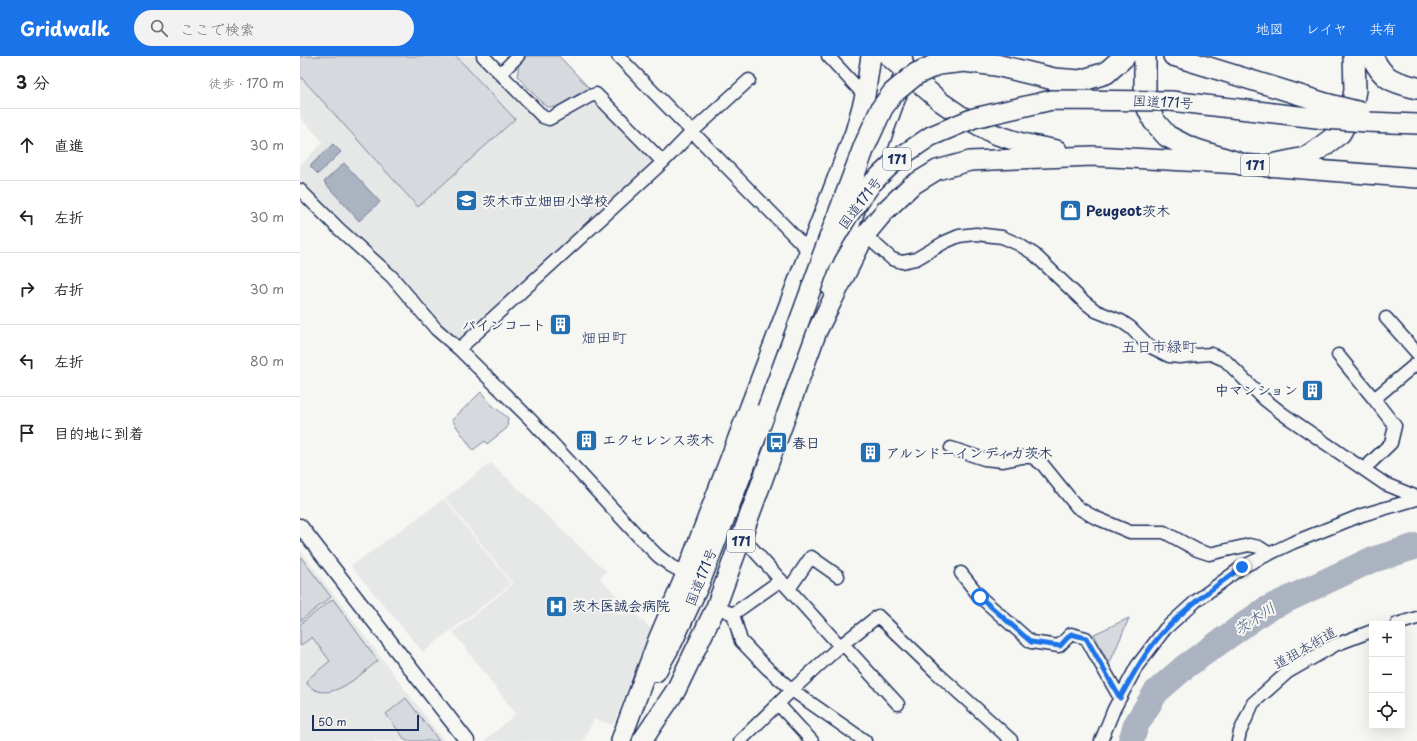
<!DOCTYPE html>
<html lang="ja">
<meta charset="utf-8">
<style>
:root{--surface:#fff;--page:#f2f2f2;--text:#222;--muted:#767676;--line:#e0e0e0;--accent:#1a73e8}
body{margin:0;font-family:"Playpen Sans","Klee One",sans-serif;background:var(--page);color:var(--text)}
.controls{position:absolute;right:12px;bottom:12px;display:grid;overflow:hidden;border-radius:4px;box-shadow:0 4px 16px #0002}
.controls button{width:36px;height:36px;display:grid;place-items:center;padding:0;border:0;border-bottom:1px solid var(--line);background:var(--surface);color:var(--text);font:20px sans-serif}
.scale{position:absolute;left:12px;bottom:10px;width:107px;box-sizing:border-box;padding-left:4px;border:2px solid #1b2f5e;border-top:0;font-size:11px;line-height:14px;white-space:nowrap;color:#1b2f5e;-webkit-text-stroke:3px #f6f6f2;paint-order:stroke}
.stop{position:absolute;width:12px;height:12px;margin:-9px;border:3px solid #1a73e8;border-radius:50%;background:#fff}
.stop.end{background:#1a73e8;border-color:#fff;box-shadow:0 1px 4px #0008}
.list{margin:0;padding:0;list-style:none}
h2{display:flex;justify-content:space-between;align-items:center;height:52px;margin:0;padding:0 16px;font-size:17px}
h2 small{font-size:13px;font-weight:400;color:var(--muted)}
.list li{display:grid;grid-template-columns:26px 1fr auto;gap:12px;align-items:center;box-sizing:border-box;height:72px;padding:0 16px;border-top:1px solid var(--line)}
.list b{display:block;font-size:15px;white-space:nowrap}
.list em{font-size:13px;font-style:normal;color:var(--muted)}
.icon{flex:none;width:22px;height:22px;fill:none;stroke:currentColor;stroke-width:2;stroke-linecap:round;stroke-linejoin:round}
.map{position:relative;flex:none;width:1117px;height:685px;overflow:hidden}
header{display:flex;align-items:center;gap:24px;box-sizing:border-box;height:56px;padding:0 20px;background:var(--accent);color:#fff}
header strong{font-size:19px}
nav{display:flex;gap:22px;margin-inline-start:auto;font-size:14px}
.search{width:280px;height:36px;background:var(--page);display:flex;align-items:center;gap:10px;box-sizing:border-box;padding:0 14px;border-radius:22px;color:var(--muted);font-size:15px}
main{display:flex}
aside{flex:1;background:var(--surface)}
.map>svg:first-child{display:block}
.built{fill:#e6e7e7}
.green{fill:#d6d9dd;stroke:#78849e}
.water{fill:#abb2c0;stroke:#717e99}
.lines{fill:none;stroke-linecap:round;stroke-linejoin:round}
.river{stroke:#abb2c0;stroke-width:26}
.minor-casing{stroke:#1b2f5e;stroke-width:15}
.tertiary-casing{stroke:#1b2f5e;stroke-width:17}
.trunk-casing{stroke:#1b2f5e;stroke-width:22}
.motorway-casing{stroke:#1b2f5e;stroke-width:24}
.minor{stroke:#f6f6f2;stroke-width:12}
.tertiary{stroke:#f6f6f2;stroke-width:14}
.trunk{stroke:#f6f6f2;stroke-width:19}
.motorway{stroke:#f6f6f2;stroke-width:21}
.trunk-bridge-casing{stroke:#1b2f5e;stroke-width:22;stroke-linecap:butt}
.motorway-bridge-casing{stroke:#1b2f5e;stroke-width:24;stroke-linecap:butt}
.trunk-bridge{stroke:#f6f6f2;stroke-width:19}
.motorway-bridge{stroke:#f6f6f2;stroke-width:21}
.route{stroke:#1a73e8;stroke-width:5}
.labels{text-anchor:middle;stroke-width:4;stroke-linejoin:round;paint-order:stroke}
.shield{fill:#f6f6f2;stroke:#5d6b8a;stroke-width:1}
.shield-label{font-size:13px;font-weight:bold;fill:#1b2f5e}
.street-label{font-size:14px;fill:#1b2f5e;stroke:#f6f6f2}
.poi-label{font-size:14px;font-weight:bold;fill:#1b2f5e;stroke:#f6f6f2;text-anchor:start}
.neighbourhood-label{font-size:15px;fill:#1b2f5e;stroke:#f6f6f2}
.water-label{font-size:15px;font-style:italic;fill:#46567b;stroke:#f6f6f2}
</style>
<header>
<strong>Gridwalk</strong>
<div class="search"><svg class="icon" aria-label="search" viewBox="0 0 24 24"><circle cx="10" cy="10" r="6"/><path d="M15 15l6 6"/></svg>ここで検索</div>
<nav><a>地図</a><a>レイヤ</a><a>共有</a></nav>
</header>
<main>
<aside>
<h2>3 分<small>徒歩 · 170 m</small></h2>
<ul class="list">
<li><svg class="icon" aria-label="ahead" viewBox="0 0 24 24"><path d="M12 20V5M6 11l6-6 6 6"/></svg><div><b>直進</b></div><em>30 m</em></li>
<li><svg class="icon" aria-label="left" viewBox="0 0 24 24"><path d="M17 20v-9H6M10 6l-5 5 5 5"/></svg><div><b>左折</b></div><em>30 m</em></li>
<li><svg class="icon" aria-label="right" viewBox="0 0 24 24"><path d="M7 20v-9h11M14 6l5 5-5 5"/></svg><div><b>右折</b></div><em>30 m</em></li>
<li><svg class="icon" aria-label="left" viewBox="0 0 24 24"><path d="M17 20v-9H6M10 6l-5 5 5 5"/></svg><div><b>左折</b></div><em>80 m</em></li>
<li><svg class="icon" aria-label="arrive" viewBox="0 0 24 24"><path d="M6 21V4h12l-3 4 3 4H6"/></svg><div><b>目的地に到着</b></div></li>
</ul>
</aside>
<div class="map">
<svg width="1117" height="685" viewBox="0 0 1117 685">
<rect width="100%" height="100%" fill="#f6f6f2"/>
<filter id="ink" filterUnits="userSpaceOnUse"><feTurbulence type="fractalNoise" baseFrequency=".025" numOctaves="2"/><feDisplacementMap in="SourceGraphic" scale="8" xChannelSelector="R" yChannelSelector="G"/><feConvolveMatrix kernelMatrix="1 2 1 2 8 2 1 2 1" color-interpolation-filters="sRGB"/></filter>
<g filter="url(#ink)">
<path class="built" d="M0,0H175L243,66L253,68L289,46L295,45L352,103L351,111L163,284L153,282L98,219L38,166L0,125V110L23,86L0,61Z
M191,407L306,515L300,523L351,573L313,669L294,663L283,685H186L185,684L216,658L153,576L213,528L145,442Z
M144,443L211,528L123,596L51,510Z
M0,494L144,685H0Z"/>
<path class="green" d="M0,0H156L215,63L118,151L0,20Z
M227,0H259L289,32L256,51H246L217,20L219,8Z
M181,336L192,349L208,362L207,372L187,388L185,385L173,394L152,364Z
M0,500L31,541L0,565Z
M33,543L78,605C60,618 29,651 7,628L8,623L30,605L12,581L0,590V568Z
M829,562L809,609L794,578Z
M106,642L139,685H106L86,658Z"/>
<path class="water" d="M33,88L41,96L18,118L10,110Z
M44,107L80,146L59,165L24,126Z"/>
<g class="lines">
<path class="river" d="M831,685L836,669L856,636L886,610L965,554L1069,505L1117,490"/>
<defs>
<path id="minor" d="M318,0L510,196
M528,0L565,40
M200,18L218,0
M363,106L392,76L449,24
M0,134L39,173L92,221L136,273L159,293L230,363L337,479L358,500L371,510L386,518
M565,179L592,203L602,206L616,203L645,186L659,180L676,178L702,181L718,188L734,198L782,244L796,255L821,265L831,272L849,290L869,300L880,301L897,299L911,298L925,304L964,343L983,358L1085,428L1117,441
M1086,262L1117,297
M159,293L363,106L296,38L290,40L249,63L243,61L183,0
M1038,299L1074,343L1095,370L1091,387L1064,413
M1074,343L1117,307
M651,392L684,403L703,405L722,401H732L743,409L777,451L794,461L830,476H864L897,494L909,498L949,489L959,491L970,498
M442,481L540,590
M661,517L680,541L731,586L759,590L771,578L786,582L820,642
M489,533L511,501L538,520
M416,551L433,558L441,585L467,612L492,634L565,685
M433,558L481,524
M1097,568L1117,562
M543,588L598,648
M478,648L512,685
M440,685L492,634L540,590L578,560L636,616L711,684L710,685
M801,685L814,653L837,610L865,573L896,545L942,511L992,487L1062,459L1117,443
M938,685L940,676L953,647L988,616L1035,589L1072,575"/>
<path id="tertiary" d="M0,470L167,685"/>
<path id="trunk" d="M588,0L641,46L660,59L694,78L722,87L757,94
M873,0L1029,48
M871,45L1025,63
M1067,66L1117,68
M530,230L542,190L605,16L602,0
M356,616L372,587L399,529L467,353
M321,684L358,584L386,518L555,76L565,40L571,0
M342,685L376,634L416,551L517,275L565,179L585,155L611,130L637,114L670,105L793,100L941,108L1117,122"/>
<path id="motorway" d="M845,0V46L854,65L867,80L890,92L941,108
M1072,0C1083,24 1093,26 1117,32
M656,6L664,5L696,9L754,23L780,25L806,17L825,0
M967,110L1005,102L1020,92L1040,77L1051,57L1055,34L1054,0"/>
</defs>
<use href="#minor" class="minor-casing"/>
<use href="#tertiary" class="tertiary-casing"/>
<use href="#trunk" class="trunk-casing"/>
<use href="#motorway" class="motorway-casing"/>
<use href="#minor" class="minor"/>
<use href="#tertiary" class="tertiary"/>
<use href="#trunk" class="trunk"/>
<use href="#motorway" class="motorway"/>
<defs>
<path id="trunk-bridge" d="M1029,48L1061,56
M1025,63L1067,66
M467,353L522,203L547,161L572,127L597,103L631,80L674,62L752,44L871,45"/>
<path id="motorway-bridge" d="M522,203L565,89L582,52L593,37L616,18L638,8L656,6"/>
</defs>
<use href="#trunk-bridge" class="trunk-bridge-casing"/>
<use href="#motorway-bridge" class="motorway-bridge-casing"/>
<use href="#trunk-bridge" class="trunk-bridge"/>
<use href="#motorway-bridge" class="motorway-bridge"/>
</g>
</g>
<g class="lines" filter="url(#ink)">
<path class="route" d="M680,541L731,586L760,590L771,578L786,582L820,642C833,618 847,593 866,573C888,549 916,530 942,511"/>
</g>
<defs>
<symbol id="school-square" viewBox="-11 -11 22 22"><rect x="-9" y="-9" width="18" height="18" rx="4" fill="#1f6fb2" stroke="#f6f6f2"/><path d="M0-5L7-2L0 1L-7-2ZM-4 1L0 2.5L4 1V4Q0 6-4 4Z" fill="#fff"/></symbol>
<symbol id="shop-square" viewBox="-11 -11 22 22"><rect x="-9" y="-9" width="18" height="18" rx="4" fill="#1f6fb2" stroke="#f6f6f2"/><path d="M-5-2.5h2.3a2.7 3.5 0 0 1 5.4 0H5L5.5 6h-11ZM-1.5-2.5h3a1.5 2.3 0 0 0-3 0Z" fill="#fff"/></symbol>
<symbol id="building-square" viewBox="-11 -11 22 22"><rect x="-9" y="-9" width="18" height="18" rx="4" fill="#1f6fb2" stroke="#f6f6f2"/><path d="M-4-6H4V6H1V3H-1V6H-4ZM-2.5-4.3h1.7v1.8h-1.7ZM.8-4.3h1.7v1.8H.8ZM-2.5-1h1.7V.8h-1.7ZM.8-1h1.7V.8H.8Z" fill="#fff"/></symbol>
<symbol id="bus-square" viewBox="-11 -11 22 22"><rect x="-9" y="-9" width="18" height="18" rx="4" fill="#1f6fb2" stroke="#f6f6f2"/><path d="M-5-6H5V4H4V6H2V4H-2V6H-4V4H-5ZM-3.5-4V0h7V-4ZM-3.5 1.2v1.5H-2V1.2ZM2 1.2v1.5H3.5V1.2Z" fill="#fff"/></symbol>
<symbol id="hospital-square" viewBox="-11 -11 22 22"><rect x="-9" y="-9" width="18" height="18" rx="4" fill="#1f6fb2" stroke="#f6f6f2"/><path d="M-5-5h3v3.5h4V-5h3V5h-3V1.5h-4V5h-3Z" fill="#fff"/></symbol>
</defs>
<g fill-rule="evenodd">
<use href="#school-square" x="154" y="132" width="25" height="25"/>
<use href="#shop-square" x="758" y="142" width="25" height="25"/>
<use href="#building-square" x="248" y="256" width="25" height="25"/>
<use href="#building-square" x="1000" y="322" width="25" height="25"/>
<use href="#building-square" x="274" y="372" width="25" height="25"/>
<use href="#bus-square" x="464" y="374" width="25" height="25"/>
<use href="#building-square" x="558" y="384" width="25" height="25"/>
<use href="#hospital-square" x="244" y="538" width="25" height="25"/>
</g>
<g class="labels">
<g class="shield">
<rect x="583" y="92" width="28" height="22" rx="3"/>
<rect x="941" y="98" width="28" height="22" rx="3"/>
<rect x="427" y="474" width="28" height="22" rx="3"/>
</g>
<g class="shield-label">
<text x="597" y="108">171</text>
<text x="955" y="114">171</text>
<text x="441" y="490">171</text>
</g>
<g class="street-label">
<text transform="translate(863 46) rotate(3)" y="5">国道171号</text>
<text transform="translate(560 147) rotate(-53)" y="5">国道171号</text>
<text transform="translate(401 521) rotate(-68)" y="5">国道171号</text>
<text transform="translate(1005 592) rotate(-30)" y="5">道祖本街道</text>
</g>
<g class="poi-label">
<text x="182" y="150">茨木市立畑田小学校</text>
<text x="786" y="160">Peugeot茨木</text>
<text x="246" y="274" text-anchor="end">パインコート</text>
<text x="998" y="339" text-anchor="end">中マンション</text>
<text x="302" y="389">エクセレンス茨木</text>
<text x="492" y="392">春日</text>
<text x="586" y="402">アルンドーインディカ茨木</text>
<text x="272" y="555">茨木医誠会病院</text>
</g>
<g class="neighbourhood-label">
<text x="304" y="287">畑田町</text>
<text x="859" y="296">五日市緑町</text>
</g>
<g class="water-label">
<text transform="translate(955 563) rotate(-33)" y="5">茨木川</text>
</g>
</g>
</svg>
<div class="controls">
<button>+</button>
<button>−</button>
<button><svg class="icon" aria-label="locate" viewBox="0 0 24 24"><circle cx="12" cy="12" r="6"/><path d="M12 2v4M12 18v4M2 12h4M18 12h4"/></svg></button>
</div>
<div class="scale">50 m</div>
<div class="stop" style="left:680px;top:541px"></div>
<div class="stop end" style="left:942px;top:511px"></div>
</div>
</main>
